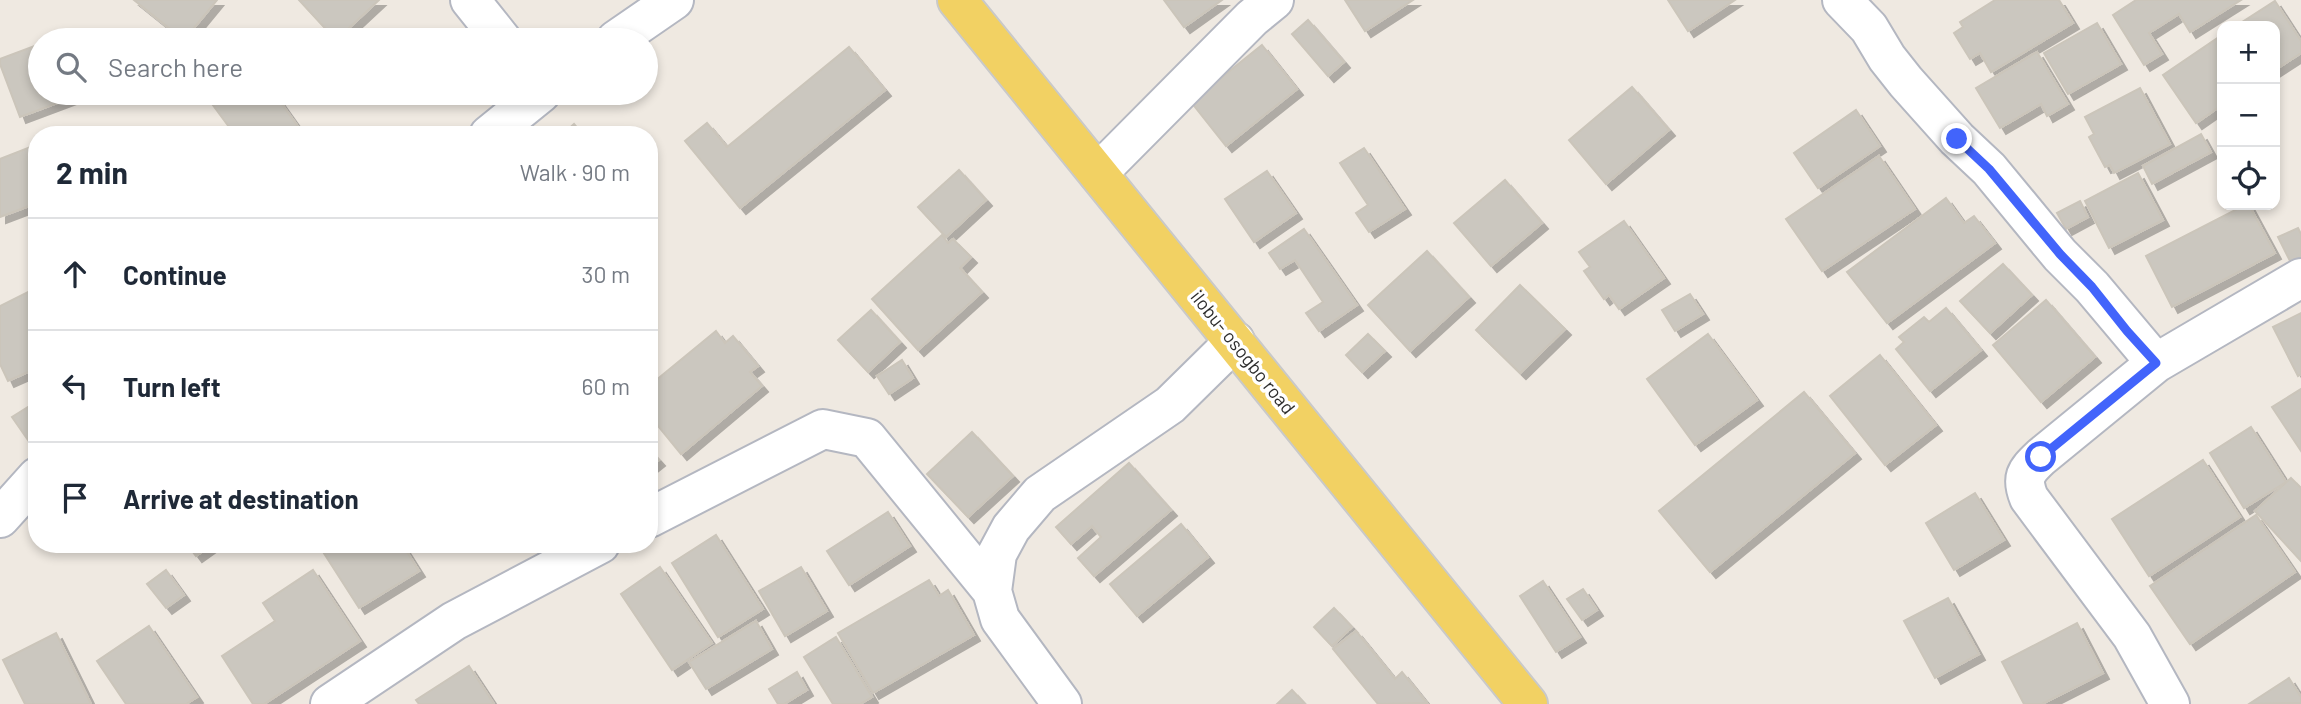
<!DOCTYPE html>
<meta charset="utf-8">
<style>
:root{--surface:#fff;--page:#f6f6f7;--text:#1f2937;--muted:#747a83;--line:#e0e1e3}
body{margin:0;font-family:Barlow,sans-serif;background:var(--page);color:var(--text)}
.controls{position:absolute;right:21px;top:21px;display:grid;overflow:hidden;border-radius:14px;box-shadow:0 4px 10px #0003}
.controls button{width:63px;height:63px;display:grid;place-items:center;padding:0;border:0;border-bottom:2px solid var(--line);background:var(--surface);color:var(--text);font:35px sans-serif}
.stop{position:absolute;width:21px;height:21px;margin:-16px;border:5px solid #4264fb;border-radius:50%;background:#fff}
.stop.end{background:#4264fb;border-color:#fff;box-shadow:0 2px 7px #0008}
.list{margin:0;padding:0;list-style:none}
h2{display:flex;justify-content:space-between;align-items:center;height:91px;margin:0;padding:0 28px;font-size:30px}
h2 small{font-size:23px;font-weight:400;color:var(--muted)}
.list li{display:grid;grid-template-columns:46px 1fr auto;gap:21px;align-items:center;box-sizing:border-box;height:112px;padding:0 28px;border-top:2px solid var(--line)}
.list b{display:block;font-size:26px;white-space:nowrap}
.list em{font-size:23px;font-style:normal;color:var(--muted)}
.icon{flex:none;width:38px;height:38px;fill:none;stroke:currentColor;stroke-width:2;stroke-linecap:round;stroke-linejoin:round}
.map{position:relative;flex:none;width:2301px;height:704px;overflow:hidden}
.search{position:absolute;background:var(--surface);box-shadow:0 4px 10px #0003;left:28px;top:28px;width:630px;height:77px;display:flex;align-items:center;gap:18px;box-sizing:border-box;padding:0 24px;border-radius:38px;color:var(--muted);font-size:26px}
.panel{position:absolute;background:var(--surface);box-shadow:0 4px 10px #0003;left:28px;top:126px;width:630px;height:427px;border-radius:28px}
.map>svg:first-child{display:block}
.building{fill:#cbc7bf;stroke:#cbc5ba;stroke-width:2;filter:url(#shadow)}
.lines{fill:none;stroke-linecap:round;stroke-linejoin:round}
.minor-casing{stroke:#b4b7c1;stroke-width:42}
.primary-casing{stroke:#c9c9c9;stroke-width:42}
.minor{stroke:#fff;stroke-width:38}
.primary{stroke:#f2d163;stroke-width:38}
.route{stroke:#4264fb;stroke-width:9}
.labels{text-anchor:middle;stroke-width:7;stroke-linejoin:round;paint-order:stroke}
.street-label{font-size:19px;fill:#2e2e2e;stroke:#fff}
</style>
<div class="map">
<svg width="2301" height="704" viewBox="0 0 2301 704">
<defs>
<filter id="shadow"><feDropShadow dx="6" dy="6" stdDeviation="0" flood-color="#0004"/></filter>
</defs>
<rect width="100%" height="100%" fill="#efe9e1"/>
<path class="building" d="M134,0H217L184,40Z
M299,0H379L336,40Z
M1164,0H1222L1184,27Z
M1345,0H1413L1365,31Z
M1668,0H1735L1688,31Z
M1995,0H2059L2073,23L1991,72L1980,53L1970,59L1954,33L1963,27L1960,22Z
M2136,0H2241L2190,32L2179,14L2149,33L2162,54L2144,65L2113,15Z
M2275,1L2301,41V53L2275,70V26H2236Z
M1308,20L1344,62L1328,76L1292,34Z
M2097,23L2121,64L2068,94L2044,53Z
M2222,35V105L2196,123L2163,75Z
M40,44V93H74L76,96L20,117L0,64V59Z
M1262,45L1297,89L1226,146L1191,102Z
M849,47L885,90L740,208L685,141L707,123L727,147Z
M2037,52L2068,104L2047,116L2041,104L2000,128L1976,88Z
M1632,87L1669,130L1606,184L1569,140Z
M2140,88L2170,144L2114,173L2110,165L2105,167L2089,137L2094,134L2085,117Z
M204,93H274L304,135H235Z
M1856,110L1880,146L1818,188L1794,153Z
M574,124L583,135H562Z
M2201,134L2211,152L2152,184L2143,166Z
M33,146L37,156V203L0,217V159Z
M1364,148L1405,209L1369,232L1356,213L1368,205L1340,163Z
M1879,156L1915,209L1822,271L1786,219Z
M959,170L986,200L946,237L918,207Z
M1267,171L1296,213L1254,242L1225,199Z
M2138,173L2163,220L2109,248L2085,201Z
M1505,180L1542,223L1491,266L1454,223Z
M1946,198L1964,223L1974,216L1995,243L1887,323L1847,272Z
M2080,201L2088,217L2066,229L2057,213Z
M2245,205H2249L2275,253L2172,307L2146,256Z
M1624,221L1664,278L1619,309L1609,295L1604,299L1584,271L1590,267L1579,252Z
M2298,228L2301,234V258L2291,263L2278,237Z
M1304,229L1357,305L1319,331L1306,313L1323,302L1295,260L1280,269L1269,253Z
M942,235L948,243L953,239L971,257L960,268L982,292L918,350L872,299Z
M1427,251L1469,297L1410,351L1368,305Z
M2003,264L2032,295L1990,333L1960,301Z
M1520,285L1565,329L1520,373L1476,330Z
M34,289L37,294V368L8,381L0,364V306Z
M1690,294L1703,314L1675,331L1662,310Z
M2046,300L2095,357L2041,402L1993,345Z
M1946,308L1981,350L1930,391L1896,349L1904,342L1899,337L1924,317L1929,322Z
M871,310L900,342L868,372L838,340Z
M2301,313V374L2298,376L2273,327Z
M716,331L725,343L733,336L758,366L750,372L762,386L681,454L649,415V386Z
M1368,334L1385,351L1362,372L1346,355Z
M1708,334L1757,400L1695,445L1647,379Z
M1880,355L1936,425L1885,465L1830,396Z
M902,360L913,378L889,394L877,376Z
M2301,389V451L2272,407Z
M1804,392L1855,453L1710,572L1659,511Z
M31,405L37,414V439L30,443L12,417Z
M2251,427L2286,482L2244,508L2210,453Z
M972,432L1013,476L968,517L927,474Z
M649,449L659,460L649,468Z
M2203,460L2240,517L2149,576L2112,519Z
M1129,463L1171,510L1094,576L1078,558L1101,537L1092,526L1071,544L1056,527Z
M2291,478L2301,488V561L2255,511Z
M1975,493L2004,540L1954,570L1926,523Z
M888,512L910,546L849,585L827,551Z
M2256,515L2295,572L2190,644L2150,586Z
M1181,524L1208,557L1137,616L1110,584Z
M716,535L763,609L718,637L672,563Z
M187,544H213L196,556Z
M318,544H402L419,571L359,608Z
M660,567L712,643L672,670L621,594Z
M801,567L827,611L785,636L759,591Z
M166,570L184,595L166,608L147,584Z
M313,570L360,641L264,704H253L222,656L275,621L263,603Z
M929,580L939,596L948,590L974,635L873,693L838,633Z
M1543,581L1580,637L1556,652L1520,596Z
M1583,589L1597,610L1582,620L1567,599Z
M1948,598L1979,654L1935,678L1904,621Z
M1334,608L1352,627L1332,646L1314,627Z
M756,621L772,649L706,689L689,662Z
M2077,623L2103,673L2042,704H2024L2002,662Z
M149,626L197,697L186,704H126L97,661Z
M1356,631L1395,679L1402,672L1427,703L1378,704L1333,649Z
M56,633L91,704H25L3,660Z
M836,637L872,697L860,704H833L804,657Z
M469,666L494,704H419L416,700Z
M797,672L807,690L784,704H778L769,689Z
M2289,678L2301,697V703L2249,704Z
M1292,690L1305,704H1277Z"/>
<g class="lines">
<defs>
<path id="minor" d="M470,0L502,40
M1842,0L1869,28L1887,58L1906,82L1957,139L1989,169L2060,255L2092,287L2156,363
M616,40L674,0
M489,135L541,93
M1098,173L1252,18L1274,0
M0,518L37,477
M649,518L823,429L867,438L992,591
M330,704L454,621L600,544
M1062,704L1000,619L992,591L997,554L1011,528L1040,494L1170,405L1235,341
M2170,704L2132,636L2029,498C2021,478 2025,472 2041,457L2156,363L2301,278"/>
<path id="primary" d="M957,0L1528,704"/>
</defs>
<use href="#minor" class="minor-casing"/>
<use href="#primary" class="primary-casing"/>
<use href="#minor" class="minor"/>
<use href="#primary" class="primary"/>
</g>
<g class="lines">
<path class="route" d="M1957,139L1989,169L2060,254L2092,287L2127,331L2156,363L2041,457"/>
</g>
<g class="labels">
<g class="street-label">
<text transform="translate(1243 352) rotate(51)" y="7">ilobu- osogbo road</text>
</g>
</g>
</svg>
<div class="controls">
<button>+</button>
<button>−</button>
<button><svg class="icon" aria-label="locate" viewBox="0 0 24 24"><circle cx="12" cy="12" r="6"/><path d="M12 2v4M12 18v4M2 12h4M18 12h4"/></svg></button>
</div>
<div class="stop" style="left:2041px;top:457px"></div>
<div class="stop end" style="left:1957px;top:139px"></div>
<div class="search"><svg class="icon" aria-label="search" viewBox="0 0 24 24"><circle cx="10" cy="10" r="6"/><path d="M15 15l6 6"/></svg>Search here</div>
<section class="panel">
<h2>2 min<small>Walk · 90 m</small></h2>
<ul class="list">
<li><svg class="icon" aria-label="ahead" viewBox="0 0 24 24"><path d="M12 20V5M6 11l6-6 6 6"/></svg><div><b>Continue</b></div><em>30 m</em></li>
<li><svg class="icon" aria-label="left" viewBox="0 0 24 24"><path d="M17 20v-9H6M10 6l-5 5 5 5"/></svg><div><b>Turn left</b></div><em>60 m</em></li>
<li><svg class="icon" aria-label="arrive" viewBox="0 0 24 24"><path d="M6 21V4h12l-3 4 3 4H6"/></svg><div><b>Arrive at destination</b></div></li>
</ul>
</section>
</div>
